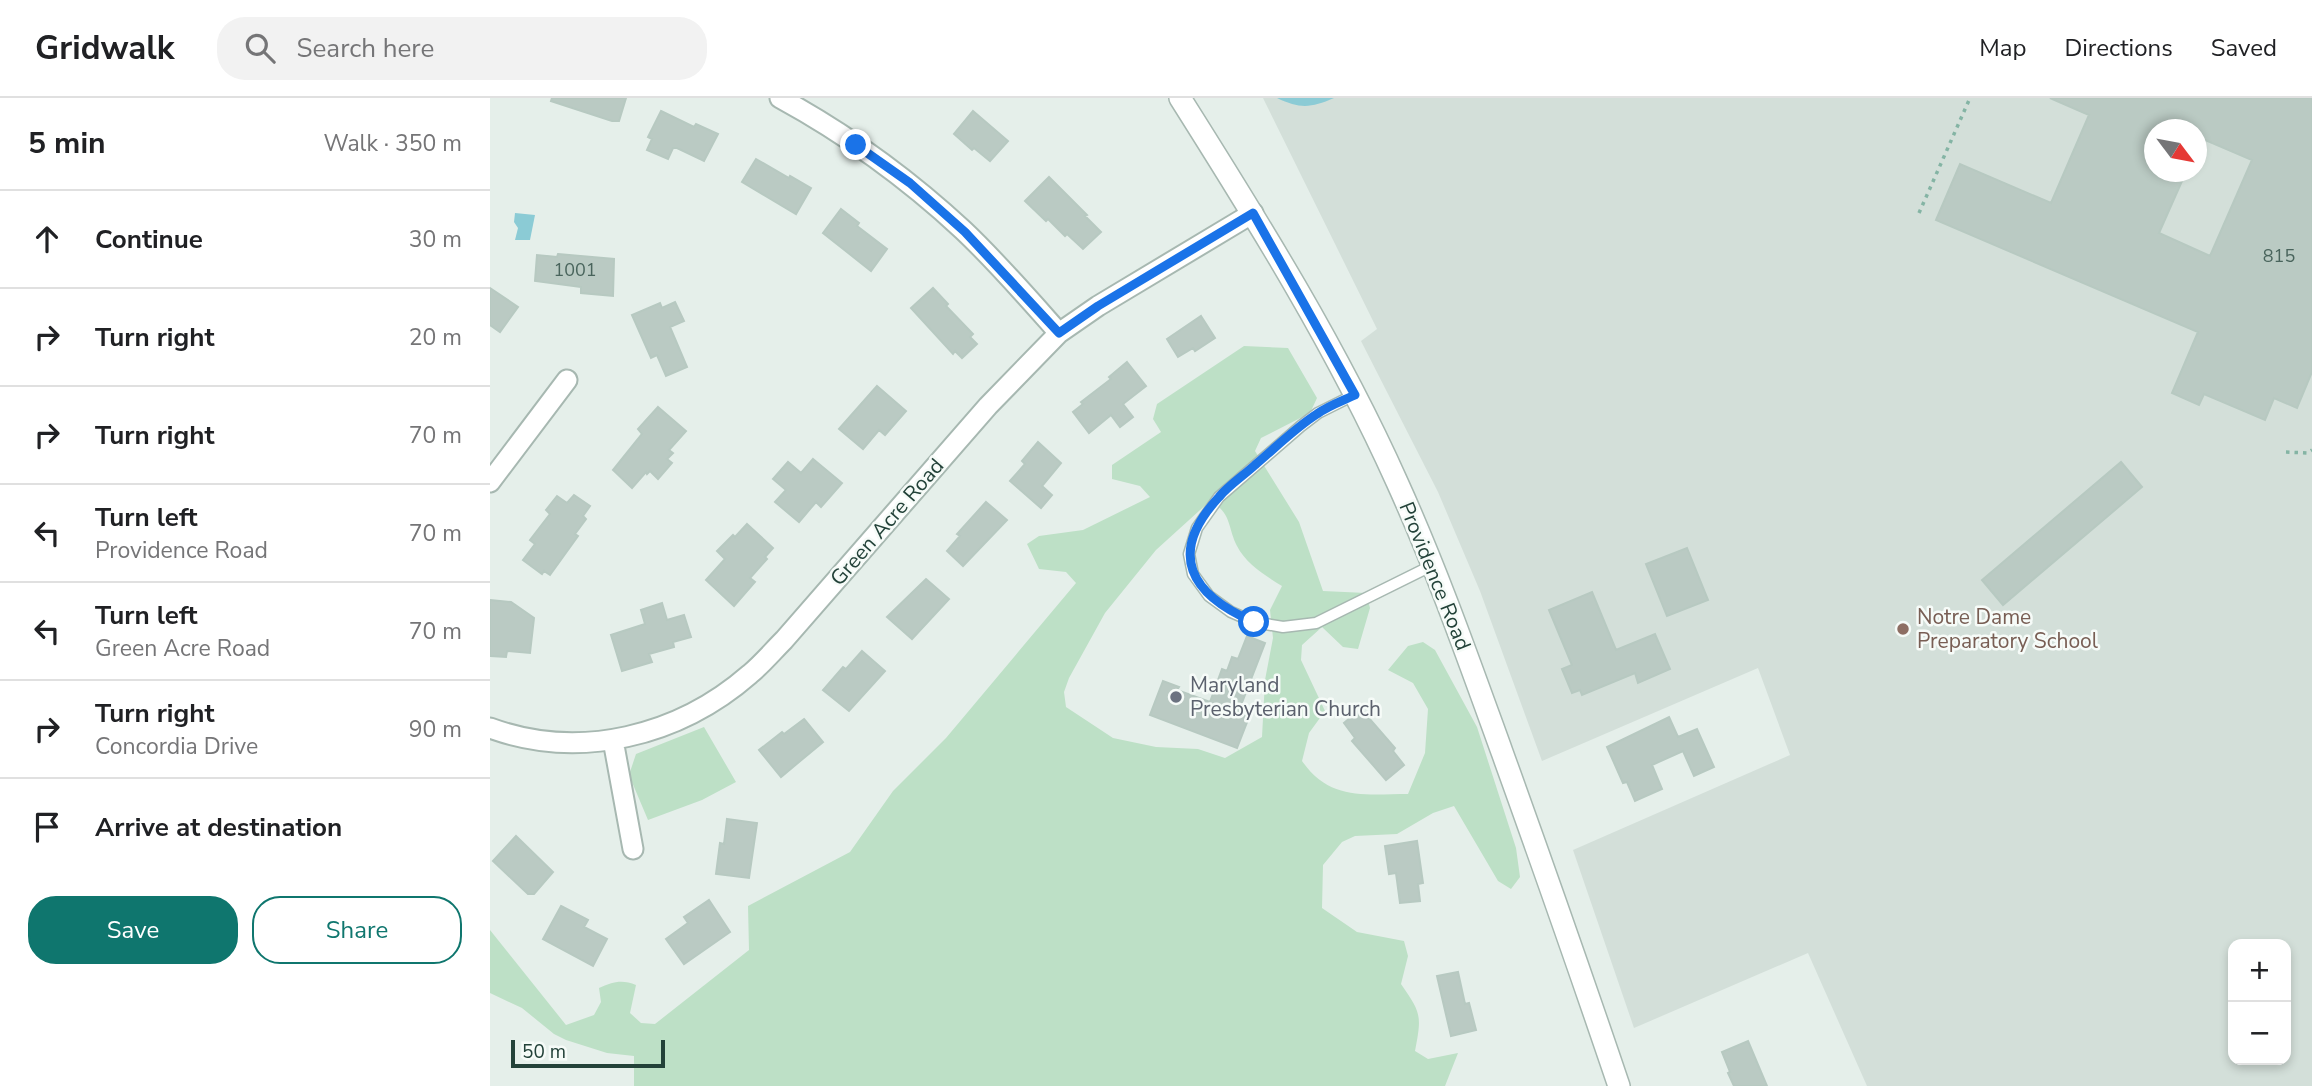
<!DOCTYPE html>
<meta charset="utf-8">
<style>
:root{--surface:#fff;--page:#f2f2f2;--text:#202124;--muted:#757577;--line:#e0e0e0;--accent:#0f766e}
body{margin:0;font-family:"Nunito Sans",sans-serif;background:var(--page);color:var(--text)}
.controls{position:absolute;right:21px;bottom:21px;display:grid;overflow:hidden;border-radius:14px;box-shadow:0 4px 10px #0003}
.controls button{width:63px;height:63px;display:grid;place-items:center;padding:0;border:0;border-bottom:2px solid var(--line);background:var(--surface);color:var(--text);font:35px sans-serif}
.compass{position:absolute;left:1654px;top:21px;width:63px;height:63px;border-radius:50%;background:var(--surface);box-shadow:0 4px 10px #0003;rotate:122deg}
.scale{position:absolute;left:21px;bottom:18px;width:154px;box-sizing:border-box;padding-left:7px;border:4px solid #234239;border-top:0;font-size:19px;line-height:24px;white-space:nowrap;color:#234239;-webkit-text-stroke:5px #f6fbf8;paint-order:stroke}
.stop{position:absolute;width:21px;height:21px;margin:-16px;border:5px solid #1a73e8;border-radius:50%;background:#fff}
.stop.end{background:#1a73e8;border-color:#fff;box-shadow:0 2px 7px #0008}
.list{margin:0;padding:0;list-style:none}
h2{display:flex;justify-content:space-between;align-items:center;height:91px;margin:0;padding:0 28px;font-size:30px}
h2 small{font-size:23px;font-weight:400;color:var(--muted)}
.list li{display:grid;grid-template-columns:46px 1fr auto;gap:21px;align-items:center;box-sizing:border-box;height:98px;padding:0 28px;border-top:2px solid var(--line)}
.list b{display:block;font-size:26px;white-space:nowrap}
.list p{margin:0;font-size:23px;white-space:nowrap;color:var(--muted)}
.list em{font-size:23px;font-style:normal;color:var(--muted)}
.actions{display:flex;gap:14px;padding:21px 28px}
.actions a{flex:1;padding:16px 0;border:2px solid var(--accent);border-radius:28px;text-align:center;font-size:24px;color:var(--accent)}
.actions .main{background:var(--accent);color:#fff}
.icon{flex:none;width:38px;height:38px;fill:none;stroke:currentColor;stroke-width:2;stroke-linecap:round;stroke-linejoin:round}
.map{position:relative;flex:none;width:1822px;height:988px;overflow:hidden}
header{display:flex;align-items:center;gap:42px;box-sizing:border-box;height:98px;padding:0 35px;background:var(--surface);border-bottom:2px solid var(--line)}
header strong{font-size:33px}
nav{display:flex;gap:38px;margin-inline-start:auto;font-size:24px}
.search{width:490px;height:63px;background:var(--page);display:flex;align-items:center;gap:18px;box-sizing:border-box;padding:0 24px;border-radius:28px;color:var(--muted);font-size:26px}
main{display:flex}
aside{flex:1;background:var(--surface)}
.map>svg:first-child{display:block}
.built{fill:#d3dfd9;fill-rule:evenodd}
.green{fill:#bde0c6;fill-rule:evenodd}
.water{fill:#8bcbd5}
.building{fill:#bacac3;stroke:#b7c9c1;stroke-width:2;fill-rule:evenodd}
.lines{fill:none;stroke-linecap:round;stroke-linejoin:round}
.service-casing{stroke:#a7b8b1;stroke-width:13}
.minor-casing{stroke:#a7b8b1;stroke-width:23}
.tertiary-casing{stroke:#a7b8b1;stroke-width:24}
.path{stroke:#84b4a4;stroke-width:3.5;stroke-dasharray:3.5 5;stroke-linecap:butt}
.service{stroke:#fff;stroke-width:10}
.minor{stroke:#fff;stroke-width:19}
.tertiary{stroke:#fff;stroke-width:21}
.route{stroke:#1a73e8;stroke-width:9}
.education-dot{fill:#8d6e63;stroke:#f6fbf8;stroke-width:2.5}
.worship-dot{fill:#6b7280;stroke:#f6fbf8;stroke-width:2.5}
.labels{text-anchor:middle;stroke-width:5;stroke-linejoin:round;paint-order:stroke}
.number-label{font-size:18px;fill:#49645c}
.street-label{font-size:21px;fill:#234239;stroke:#f6fbf8}
.education-label{font-size:21px;fill:#785e54;stroke:#f6fbf8;text-anchor:start}
.worship-label{font-size:21px;fill:#5b616d;stroke:#f6fbf8;text-anchor:start}
</style>
<header>
<strong>Gridwalk</strong>
<div class="search"><svg class="icon" aria-label="search" viewBox="0 0 24 24"><circle cx="10" cy="10" r="6"/><path d="M15 15l6 6"/></svg>Search here</div>
<nav><a>Map</a><a>Directions</a><a>Saved</a></nav>
</header>
<main>
<aside>
<h2>5 min<small>Walk · 350 m</small></h2>
<ul class="list">
<li><svg class="icon" aria-label="ahead" viewBox="0 0 24 24"><path d="M12 20V5M6 11l6-6 6 6"/></svg><div><b>Continue</b></div><em>30 m</em></li>
<li><svg class="icon" aria-label="right" viewBox="0 0 24 24"><path d="M7 20v-9h11M14 6l5 5-5 5"/></svg><div><b>Turn right</b></div><em>20 m</em></li>
<li><svg class="icon" aria-label="right" viewBox="0 0 24 24"><path d="M7 20v-9h11M14 6l5 5-5 5"/></svg><div><b>Turn right</b></div><em>70 m</em></li>
<li><svg class="icon" aria-label="left" viewBox="0 0 24 24"><path d="M17 20v-9H6M10 6l-5 5 5 5"/></svg><div><b>Turn left</b><p>Providence Road</p></div><em>70 m</em></li>
<li><svg class="icon" aria-label="left" viewBox="0 0 24 24"><path d="M17 20v-9H6M10 6l-5 5 5 5"/></svg><div><b>Turn left</b><p>Green Acre Road</p></div><em>70 m</em></li>
<li><svg class="icon" aria-label="right" viewBox="0 0 24 24"><path d="M7 20v-9h11M14 6l5 5-5 5"/></svg><div><b>Turn right</b><p>Concordia Drive</p></div><em>90 m</em></li>
<li><svg class="icon" aria-label="arrive" viewBox="0 0 24 24"><path d="M6 21V4h12l-3 4 3 4H6"/></svg><div><b>Arrive at destination</b></div></li>
</ul>
<div class="actions"><a class="main">Save</a><a>Share</a></div>
</aside>
<div class="map">
<svg width="1822" height="988" viewBox="0 0 1822 988">
<rect width="100%" height="100%" fill="#e5efea"/>
<path class="built" d="M773,0H1822V988H1377L1318,855L1144,930L1083,752L1300,657L1268,570L1052,663L990,493L948,394L871,243L887,231ZM1664,32H1706V74H1664ZM1743,846H1796V962H1743Z"/>
<path class="green" d="M754,248L798,250L827,300L820,315L771,340L765,353L809,424L833,493L876,495L880,510L868,551L853,549L832,529L812,547L811,562L835,613L819,635L812,663C840,703 875,696 918,696L935,655L938,611L923,585L898,572L918,548L933,544L945,552L987,629L1026,750L1030,779L1021,791L1008,783L964,708L943,715L907,736L865,738L852,744L833,767L832,810L867,834L914,843L918,858L911,886C931,915 932,917 925,953L938,961L968,955L955,988H144V958L117,955L76,942L64,936L32,910L0,895V832L76,927L104,917L111,904L109,890C122,884 132,881 146,887L140,915L151,925L165,926L259,852L258,808L360,754L403,693L456,640L586,485L576,474L549,471L537,446L549,438L593,432L660,399L650,388L622,381V367L671,334L663,321L667,306ZM720,403C742,415 737,428 747,448C756,466 776,478 792,488L780,512L783,540L775,582L772,639L735,660L708,651L666,649L623,640L576,609L574,594L579,580L615,515L666,452Z
M214,629L246,684L212,702L158,722L139,677L146,656Z"/>
<path class="water" d="M787,0H844C821,10 810,11 787,0Z
M25,115L45,117L40,142H25L28,130L24,124Z"/>
<path class="building" d="M62,0H136L129,23H122L61,3Z
M1560,0H1822V274L1807,310L1784,300L1775,322L1714,296L1709,307L1682,295L1708,234L1446,122L1470,66L1561,105L1599,17ZM1664,32H1706V38L1762,62L1720,158L1669,135L1696,74H1664Z
M171,13L204,29L206,26L228,36L214,63L187,50H183L178,61L157,52L162,41L158,39Z
M483,13L518,43L500,63L484,50L482,52L464,36Z
M266,61L299,80L300,78L321,90L306,116L252,84Z
M559,79L597,117L595,118L611,134L593,151L577,136L575,138L558,121L556,123L535,103Z
M351,111L369,125L367,128L397,151L381,173L333,135Z
M68,156L124,161L123,198L91,195V189L45,183L47,157L67,159Z
M0,190L28,209L10,234L0,227Z
M443,190L458,206L456,208L483,236L480,239L487,246L472,260L465,253L463,256L421,210Z
M185,204L194,223L180,229L197,269L176,278L167,257L161,260L142,217L170,205L172,210Z
M711,218L725,240L705,253L703,250L688,259L677,241Z
M637,264L656,288L633,306L643,319L630,329L621,317L599,335L583,314L593,306L591,304L621,281L619,279Z
M387,288L416,313L395,337L389,332L373,351L349,331Z
M168,309L196,333L179,352L183,355L177,361L182,365L168,381L160,373L157,376L156,374L142,390L123,372L152,336L148,331Z
M548,344L571,365L552,388L562,397L551,410L520,383L535,366L532,363Z
M323,361L352,385L331,409L326,404L309,424L285,404L296,392L283,381L298,364L311,375Z
M1631,364L1652,389L1513,507L1492,482Z
M84,397L100,408L93,418L96,421L85,436L88,438L60,477L54,473L52,476L33,462L45,446L40,442L60,416L56,412L67,398L77,405Z
M496,404L517,422L473,468L457,453L470,438L467,436Z
M257,426L283,450L275,459L277,461L260,480L265,484L244,508L216,482L235,461L227,453L243,437L245,439Z
M1197,450L1218,502L1177,518L1156,466Z
M436,481L459,501L422,541L397,519Z
M1102,494L1126,552L1165,536L1180,571L1148,585L1145,575L1092,597L1090,592L1082,595L1072,571L1082,567L1059,512Z
M0,502L21,504L44,520L40,555L17,553L16,559L0,558Z
M172,505L177,522L194,517L201,539L183,544L184,549L159,556L162,564L132,573L121,537L155,526L151,512Z
M757,538L775,545L748,615L759,619L747,650L660,617L673,583L689,589L687,592L720,604L732,571L737,573L742,559L748,561Z
M372,553L395,573L359,613L333,592L353,569L356,571Z
M871,611L905,650L903,653L914,667L896,682L862,643L865,640L854,625Z
M1179,619L1188,639L1207,631L1224,669L1204,678L1193,653L1162,667L1172,691L1145,703L1137,684L1133,685L1117,649Z
M314,621L333,644L291,679L269,652L292,634L294,636Z
M237,721L267,725L259,780L226,776L230,745L234,746Z
M26,738L63,774L44,796H38L3,763Z
M927,743L933,785L928,786L930,803L910,805L906,775L899,776L895,748Z
M219,802L240,834L194,866L176,841L198,825L194,819Z
M71,808L98,822L94,829L117,841L103,868L53,841Z
M968,874L975,906L979,905L986,932L961,938L947,878Z
M1258,943L1277,988H1244L1238,975L1240,974L1232,954Z"/>
<g class="lines">
<defs>
<path id="service" d="M864,297L828,315L811,328L729,399L707,430L699,456L703,476L719,498L741,514L764,524L793,529L826,525L943,467"/>
<path id="minor" d="M290,0C356,36 418,81 473,132C507,164 538,200 569,235
M0,384L77,282
M0,630C90,663 189,638 260,576C272,566 283,553 294,542L498,308L569,235L608,208L763,115
M123,642L143,751"/>
<path id="tertiary" d="M690,0C769,125 847,250 907,384C947,472 979,563 1012,654C1052,765 1091,876 1129,988"/>
</defs>
<use href="#service" class="service-casing"/>
<use href="#minor" class="minor-casing"/>
<use href="#tertiary" class="tertiary-casing"/>
<path class="path" d="M1429,115L1480,0
M1796,354L1817,355L1822,352"/>
<use href="#service" class="service"/>
<use href="#minor" class="minor"/>
<use href="#tertiary" class="tertiary"/>
</g>
<g class="lines">
<path class="route" d="M366,47L420,85L475,134L569,235L608,208L763,115L865,297C852,303 838,308 827,316C805,330 785,350 765,367C753,378 739,387 729,399C676,456 701,497 764,524"/>
</g>
<circle class="education-dot" cx="1413" cy="531" r="7"/>
<circle class="worship-dot" cx="686" cy="599" r="7"/>
<g class="labels">
<g class="number-label">
<text x="1789" y="164">815</text>
<text x="85" y="178">1001</text>
</g>
<g class="street-label">
<text transform="translate(397 424) rotate(-49)" y="7">Green Acre Road</text>
<text transform="translate(945 478) rotate(68)" y="7">Providence Road</text>
</g>
<g class="education-label">
<text x="1427" y="526">Notre Dame<tspan x="1427" dy="24">Preparatory School</tspan></text>
</g>
<g class="worship-label">
<text x="700" y="594">Maryland<tspan x="700" dy="24">Presbyterian Church</tspan></text>
</g>
</g>
</svg>
<div class="controls">
<button>+</button>
<button>−</button>
</div>
<svg class="compass" viewBox="-18 -18 36 36"><path d="M0-13l5 13h-10z" fill="#e53935"/><path d="M0 13l5-13h-10z" fill="#757577"/></svg>
<div class="scale">50 m</div>
<div class="stop" style="left:764px;top:524px"></div>
<div class="stop end" style="left:366px;top:47px"></div>
</div>
</main>
